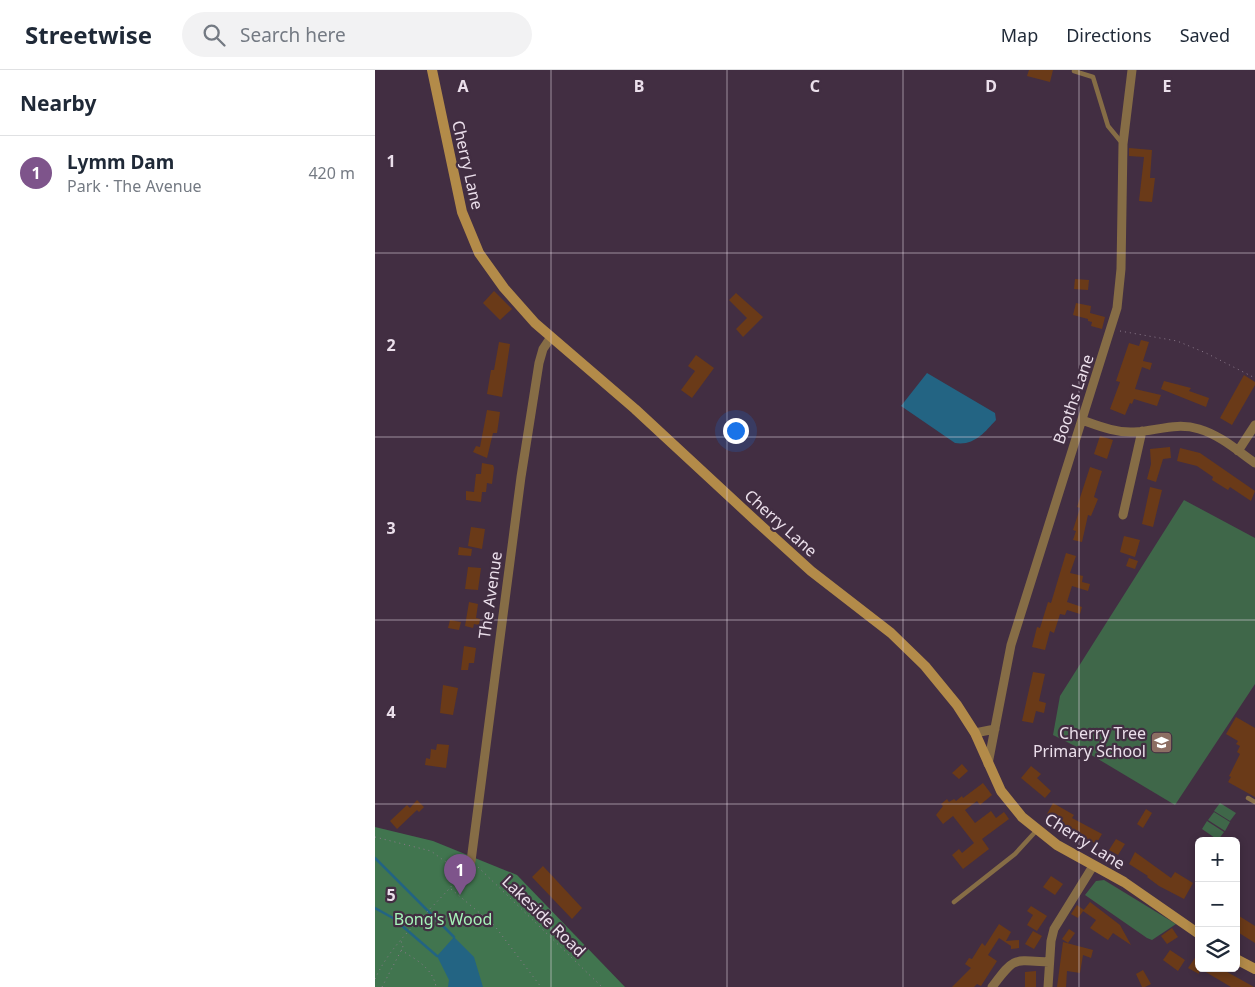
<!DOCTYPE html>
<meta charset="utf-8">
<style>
:root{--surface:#fff;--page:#f2f2f3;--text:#1f2937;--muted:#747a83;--line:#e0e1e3;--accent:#7e548b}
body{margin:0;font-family:"Noto Sans",sans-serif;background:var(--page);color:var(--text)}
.controls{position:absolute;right:15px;bottom:15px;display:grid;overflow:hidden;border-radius:8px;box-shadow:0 2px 8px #0003}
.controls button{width:45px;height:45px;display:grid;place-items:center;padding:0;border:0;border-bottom:1px solid var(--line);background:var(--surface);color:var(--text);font:25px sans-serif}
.you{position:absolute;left:360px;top:360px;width:18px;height:18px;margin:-12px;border:4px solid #fff;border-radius:50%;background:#1a73e8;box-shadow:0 0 0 8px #1a73e833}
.badge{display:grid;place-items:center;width:32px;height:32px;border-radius:50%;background:var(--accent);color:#fff;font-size:16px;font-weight:700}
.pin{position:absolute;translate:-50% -41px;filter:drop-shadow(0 1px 2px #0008)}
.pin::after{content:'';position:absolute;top:26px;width:18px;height:15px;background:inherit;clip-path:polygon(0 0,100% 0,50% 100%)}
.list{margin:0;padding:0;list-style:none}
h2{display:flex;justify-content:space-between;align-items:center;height:65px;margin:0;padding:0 20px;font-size:21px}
h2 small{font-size:16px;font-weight:400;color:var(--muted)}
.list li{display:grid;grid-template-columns:32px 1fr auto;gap:15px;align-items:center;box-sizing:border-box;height:75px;padding:0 20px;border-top:1px solid var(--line)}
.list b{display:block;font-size:19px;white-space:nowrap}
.list p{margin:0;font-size:16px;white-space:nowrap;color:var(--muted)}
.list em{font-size:16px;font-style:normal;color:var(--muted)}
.icon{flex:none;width:28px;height:28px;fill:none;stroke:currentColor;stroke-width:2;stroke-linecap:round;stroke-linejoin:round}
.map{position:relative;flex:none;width:880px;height:917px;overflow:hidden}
header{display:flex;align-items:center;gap:30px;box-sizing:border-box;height:70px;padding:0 25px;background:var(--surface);border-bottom:1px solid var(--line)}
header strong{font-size:24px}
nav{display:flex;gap:28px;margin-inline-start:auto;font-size:18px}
.search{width:350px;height:45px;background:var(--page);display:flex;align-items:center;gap:12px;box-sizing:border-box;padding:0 18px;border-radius:28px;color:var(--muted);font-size:19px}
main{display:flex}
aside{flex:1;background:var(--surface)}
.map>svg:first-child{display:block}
.green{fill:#3f6749}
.forest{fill:#41754f}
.water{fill:#236483}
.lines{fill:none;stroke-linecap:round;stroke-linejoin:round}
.stream{stroke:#236483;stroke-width:2.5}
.building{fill:#6a3a18}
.path{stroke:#8b7a8b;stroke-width:1;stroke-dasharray:1 4;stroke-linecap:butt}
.service{stroke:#866d46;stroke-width:4.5}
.minor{stroke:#866d46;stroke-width:9}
.secondary{stroke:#b38b49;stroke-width:10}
.grid{fill:none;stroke:#ebdfeb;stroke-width:1;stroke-opacity:0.55}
.labels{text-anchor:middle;stroke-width:4.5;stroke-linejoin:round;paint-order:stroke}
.street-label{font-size:16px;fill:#ebdfeb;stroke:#422e42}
.poi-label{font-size:16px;fill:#ebdfeb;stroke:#422e42;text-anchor:end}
.park-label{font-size:16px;fill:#a6f4b9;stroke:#422e42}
.grid-label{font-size:16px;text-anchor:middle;font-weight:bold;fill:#ebdfeb;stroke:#422e42;stroke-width:4.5;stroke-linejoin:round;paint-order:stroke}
</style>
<header>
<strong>Streetwise</strong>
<div class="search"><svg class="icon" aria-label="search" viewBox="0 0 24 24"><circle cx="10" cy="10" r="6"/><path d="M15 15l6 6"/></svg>Search here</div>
<nav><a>Map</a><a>Directions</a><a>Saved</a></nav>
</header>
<main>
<aside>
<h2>Nearby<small></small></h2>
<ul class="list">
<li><span class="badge">1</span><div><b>Lymm Dam</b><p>Park · The Avenue</p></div><em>420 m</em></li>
</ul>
</aside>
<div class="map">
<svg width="880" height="917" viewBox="0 0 880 917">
<rect width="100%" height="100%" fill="#422e42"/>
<path class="green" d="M809,430L880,468V614L800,735L708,680L678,665L685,626Z
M845,733L861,743L855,751L839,741Z
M839,742L855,752L850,761L833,750Z
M832,751L849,762L843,770L827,759Z
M729,810L801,854L777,870L772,868L710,825L721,811Z"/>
<path class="forest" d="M0,757L58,771L142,805L250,917H0Z"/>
<path class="water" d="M552,303L620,343L621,350C609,363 599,376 580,373L526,336Z
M79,867L99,887L108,917H73L74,910L62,886Z"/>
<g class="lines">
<path class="stream" d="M0,788L79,867
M0,838L18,848L62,886"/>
</g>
<path class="building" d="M654,0H678L675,12L652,6Z
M754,78L777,80L775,108H780L777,132L764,131L769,87L754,86Z
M700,209L714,210L713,220L699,219Z
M119,221L137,239L125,250L108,233Z
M361,223L388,247L368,267L361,259L372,248L354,230Z
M701,233L716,236L715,243L730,247L727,259L716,256L717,252L713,251V249L698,245Z
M766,270L774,272L768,291L777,293L775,300L767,297L760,319L786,325L782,336L759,329L757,334L755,333L750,345L735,339L745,312L741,311L754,273L764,276Z
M124,272L135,274L127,327L112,324L116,300H119Z
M321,285L339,298L317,328L306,320L320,301L313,296Z
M869,305L880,312V315L857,355L845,348Z
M789,311L816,318L814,321L834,328L831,337L786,319Z
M112,340L125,342L122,363H118L112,388L98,382L101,376L105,377Z
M725,366L738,370L732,389L719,384Z
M795,377L796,388L788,389L781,412L772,409L776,394L775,379Z
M805,378L825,383L880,421L876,431L855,417L853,420L837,410L838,407L822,396L802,391Z
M107,393L118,395L119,398L117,414L112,413L111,422H107L106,432L91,430V421L99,422L101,404H106Z
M715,397L727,401L719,427L723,429L716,446L713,445L707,472L698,470L701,461L698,460L705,438L702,437Z
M775,417L787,420L778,457L767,454Z
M96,457L110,459L107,479L93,476Z
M749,466L765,470L760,487L745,482Z
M84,477L97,479L96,486L83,485Z
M691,483L701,486L695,503L708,506L707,512L715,514L713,521L697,516L692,532L707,537L705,544L692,540L690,545L685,544L679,563L675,561L670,580L657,577L662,557L665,558L673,532L676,533Z
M754,488L763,491L760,499L751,496Z
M93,497L106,498L103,520L90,519Z
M94,532L103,534L101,548L105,549L104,555L99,554L98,558L90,556Z
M75,550L86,552L84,560L73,558Z
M89,576L101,578L99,593H94L93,600H86Z
M658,602L670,604L664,631L671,633L669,643L661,641L658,653L647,651Z
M68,615L83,618L78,645L65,643Z
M861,647L880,658V727L853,712L856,707L854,706L865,684L862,682L865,676L861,674L863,671L851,664Z
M62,674L74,675L71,698L50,695L51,688L55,689L56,679L61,680Z
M587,694L593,701L584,709L577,703Z
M656,696L666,704L662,708L676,721L670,728L646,708Z
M608,713L617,725L605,735L602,731L590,740L600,753L616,741L621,748L629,742L634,749L607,769L614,779L588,799L577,785L584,779L587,783L599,773L578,746L568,754L561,745L568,736L566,734L572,729L574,732L579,729L581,731L587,726L588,728Z
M42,730L49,737L44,742L42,740L22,759L15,751L32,735L35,738Z
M678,733L699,745L697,748L727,764L721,774L672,744Z
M771,739L777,743L768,758L762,754Z
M741,769L750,774L743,785L734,780Z
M760,782L796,808L800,802L818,813L809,829L784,816L772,807L773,806L754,794Z
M168,796L207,838L197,849L157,807Z
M676,806L688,814L680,825L668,817Z
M715,832L745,855L756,875L738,863L733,870L715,858L721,850L708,841Z
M702,835L709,840L703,848L696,844Z
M656,836L672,846L662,861L652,855L658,845L652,841Z
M861,844L880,856V873L861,861Z
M624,854L636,862L631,871L644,870V878L636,879V876L624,868L613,885L622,891L606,916L602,914L599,917H577L596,898L590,894L594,888L597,889L607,873L610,876Z
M797,858L803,867L792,874L786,866Z
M694,859L700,863L693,873L687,869Z
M658,861L667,866L659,879L650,874Z
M688,872L718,880L716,888L708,885L705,903L692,901L691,917H682Z
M795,880L810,890L803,901L788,890Z
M824,882V898H845L879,917H856L824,898V904L813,898Z
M768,900L776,914L770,917H767L761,904Z
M661,901V917H650V902Z"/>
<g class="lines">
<path class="path" d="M745,261L802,271L831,283L880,308
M0,767L56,781L87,804
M103,797L227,917
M76,819L119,855L166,917
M26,880C40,889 58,898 61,917
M0,909C20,865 63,837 91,798
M7,917L28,877L26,871"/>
<path class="service" d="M699,1L718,7L733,56L747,73
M873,728L880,732
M579,832L640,784L662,760"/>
<path class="minor" d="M707,350C724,356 741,363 759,362C782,361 801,352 824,359C845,365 863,381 880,393
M863,381L880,355
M748,445L767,361
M600,663L620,659
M613,694L636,575L742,238L746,199L748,74L757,0
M96,791L146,407L164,293L168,279L176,267
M617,917C640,887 636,890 674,892
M673,917L676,871L679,859L718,796"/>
<path class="secondary" d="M57,0L87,142L104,183L129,218L160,253L260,339L382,452L436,501L516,563L550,596L582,635L600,663L626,721L647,747L682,775L749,812L824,864
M861,889L880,899"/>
</g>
<path class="grid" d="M176,0V917M352,0V917M528,0V917M704,0V917M0,183H880M0,367H880M0,550H880M0,734H880"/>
<defs>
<symbol id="school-square" viewBox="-11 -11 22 22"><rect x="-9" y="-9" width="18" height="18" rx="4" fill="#8d6e63" stroke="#422e42"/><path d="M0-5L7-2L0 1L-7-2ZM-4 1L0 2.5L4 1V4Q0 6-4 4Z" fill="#fff"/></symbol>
</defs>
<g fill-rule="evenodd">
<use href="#school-square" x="774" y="660" width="25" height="25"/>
</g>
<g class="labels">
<g class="street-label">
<text transform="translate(93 95) rotate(77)" y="6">Cherry Lane</text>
<text transform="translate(698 329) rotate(-71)" y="6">Booths Lane</text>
<text transform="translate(406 453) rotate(42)" y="6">Cherry Lane</text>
<text transform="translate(115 525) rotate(-82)" y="6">The Avenue</text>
<text transform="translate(710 771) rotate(32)" y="6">Cherry Lane</text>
<text transform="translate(169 846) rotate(44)" y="6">Lakeside Road</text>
</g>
<g class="poi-label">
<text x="771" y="669">Cherry Tree<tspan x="771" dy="18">Primary School</tspan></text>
</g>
<g class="park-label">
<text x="68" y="855">Bong's Wood</text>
</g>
</g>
<g class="grid-label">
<text x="88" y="22">A</text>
<text x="264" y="22">B</text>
<text x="440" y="22">C</text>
<text x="616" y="22">D</text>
<text x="792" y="22">E</text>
<text x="16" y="97">1</text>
<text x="16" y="281">2</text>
<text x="16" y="464">3</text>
<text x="16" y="648">4</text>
<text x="16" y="831">5</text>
</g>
</svg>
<div class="controls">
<button>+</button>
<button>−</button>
<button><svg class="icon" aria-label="layers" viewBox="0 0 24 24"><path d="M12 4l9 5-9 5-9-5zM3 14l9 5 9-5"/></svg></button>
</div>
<div class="you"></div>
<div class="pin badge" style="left:85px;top:825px">1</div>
</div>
</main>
